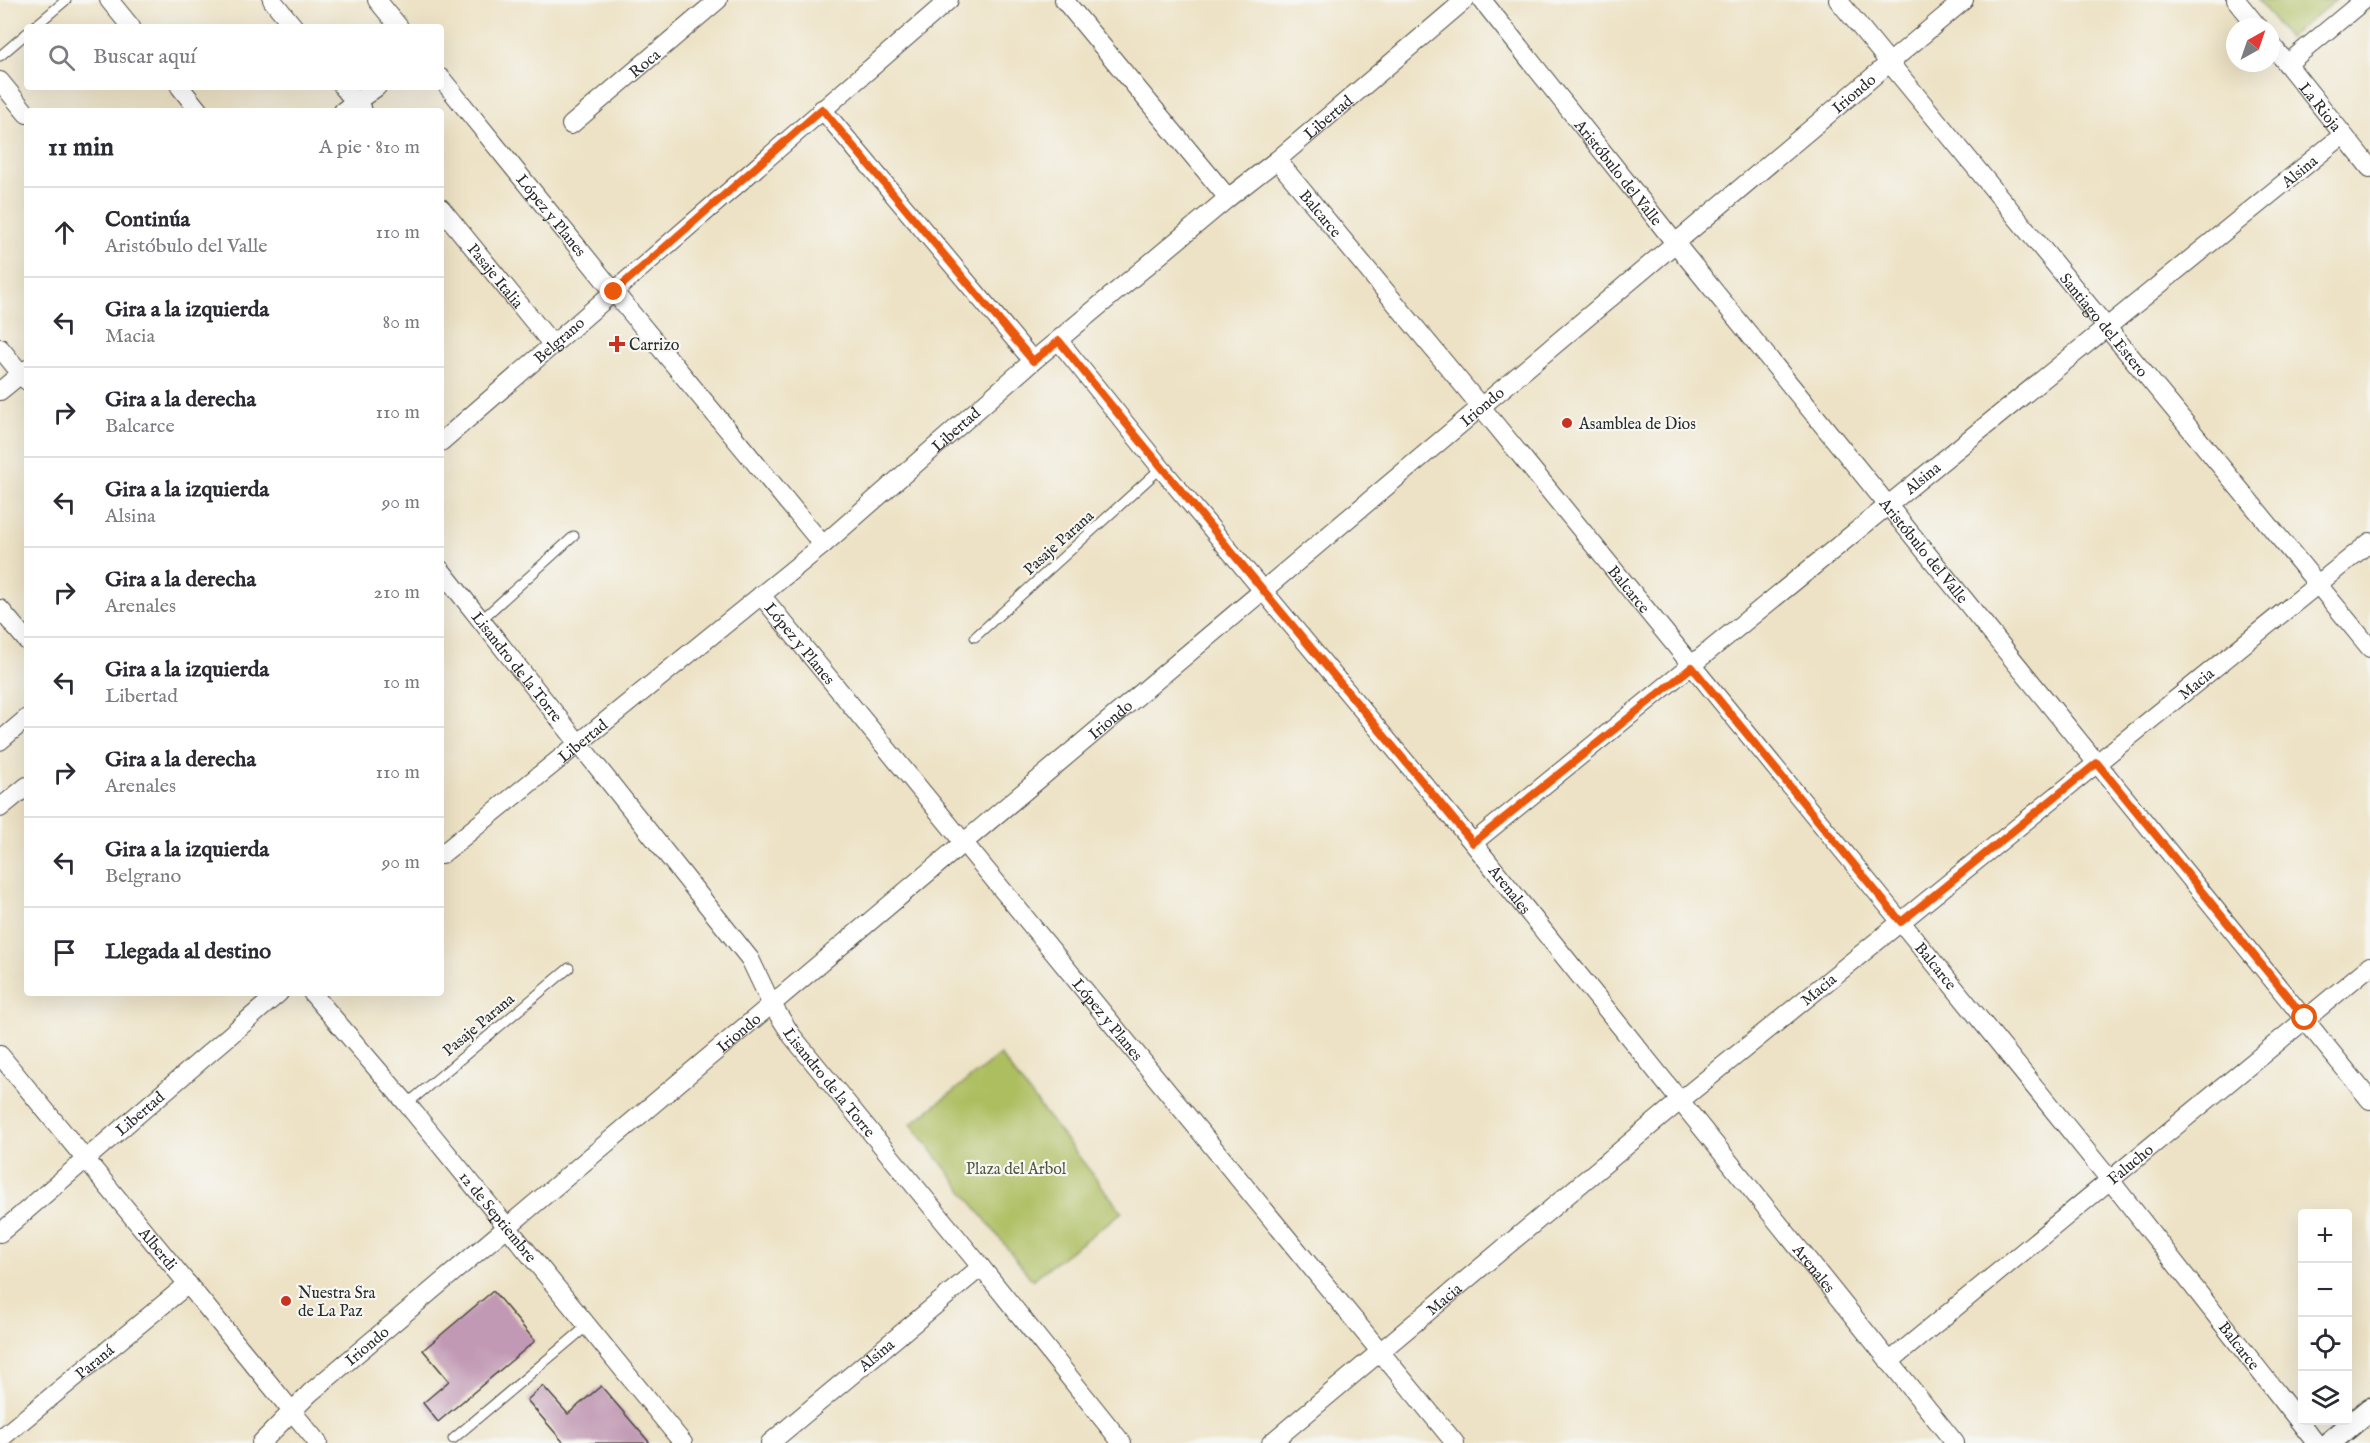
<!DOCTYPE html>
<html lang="es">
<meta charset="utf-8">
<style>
:root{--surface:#fff;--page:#f7f7f7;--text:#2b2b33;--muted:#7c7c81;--line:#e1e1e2}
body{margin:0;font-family:"IM FELL English",serif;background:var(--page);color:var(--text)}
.controls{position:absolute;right:18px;bottom:18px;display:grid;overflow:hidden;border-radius:6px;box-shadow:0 6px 24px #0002}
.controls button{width:54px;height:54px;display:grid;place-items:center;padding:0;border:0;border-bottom:2px solid var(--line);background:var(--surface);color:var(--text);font:30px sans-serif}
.compass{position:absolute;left:2226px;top:18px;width:54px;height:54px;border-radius:50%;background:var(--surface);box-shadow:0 6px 24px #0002;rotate:40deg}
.stop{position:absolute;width:18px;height:18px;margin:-14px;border:4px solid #ea580c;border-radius:50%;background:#fff}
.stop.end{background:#ea580c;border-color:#fff;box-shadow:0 2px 6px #0008}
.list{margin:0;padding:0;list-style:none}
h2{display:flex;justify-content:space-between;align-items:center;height:78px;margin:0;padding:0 24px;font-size:26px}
h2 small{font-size:20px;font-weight:400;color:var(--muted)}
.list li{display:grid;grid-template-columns:39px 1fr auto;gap:18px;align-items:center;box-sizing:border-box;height:90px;padding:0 24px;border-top:2px solid var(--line)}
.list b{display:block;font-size:22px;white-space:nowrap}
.list p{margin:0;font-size:20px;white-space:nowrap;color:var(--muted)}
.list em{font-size:20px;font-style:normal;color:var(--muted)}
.icon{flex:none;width:33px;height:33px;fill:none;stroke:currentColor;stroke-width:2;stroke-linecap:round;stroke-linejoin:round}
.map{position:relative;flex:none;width:2370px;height:1443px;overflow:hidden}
.search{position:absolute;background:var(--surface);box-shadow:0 6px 24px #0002;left:24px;top:24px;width:420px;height:66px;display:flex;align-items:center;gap:15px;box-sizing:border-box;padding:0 21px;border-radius:6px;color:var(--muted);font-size:22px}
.panel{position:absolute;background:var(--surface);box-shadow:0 6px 24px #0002;left:24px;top:108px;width:420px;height:888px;border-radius:6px}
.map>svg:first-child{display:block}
.green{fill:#adbe61;stroke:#6c7446;stroke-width:1.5}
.building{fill:#c199b4}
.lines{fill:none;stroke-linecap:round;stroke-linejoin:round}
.service-casing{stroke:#484642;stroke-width:11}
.minor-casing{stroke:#484642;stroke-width:20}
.tertiary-casing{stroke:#484642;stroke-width:25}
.service{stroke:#fff;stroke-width:9}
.minor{stroke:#fff;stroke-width:18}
.tertiary{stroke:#fff;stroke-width:22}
.route{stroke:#ea580c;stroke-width:8}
.poi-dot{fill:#c8321e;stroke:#f6f6f2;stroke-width:2}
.labels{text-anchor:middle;stroke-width:4.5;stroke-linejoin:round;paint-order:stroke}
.street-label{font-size:16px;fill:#2b2b2b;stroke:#f6f6f2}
.poi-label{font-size:16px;fill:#2b2b2b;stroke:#f6f6f2;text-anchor:start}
.park-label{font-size:16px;fill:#52573b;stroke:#f6f6f2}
</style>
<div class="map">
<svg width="2370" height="1443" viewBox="0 0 2370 1443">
<rect width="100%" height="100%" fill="#f6f6f2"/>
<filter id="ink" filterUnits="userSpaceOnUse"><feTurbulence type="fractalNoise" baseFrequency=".0167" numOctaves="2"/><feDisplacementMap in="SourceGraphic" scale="12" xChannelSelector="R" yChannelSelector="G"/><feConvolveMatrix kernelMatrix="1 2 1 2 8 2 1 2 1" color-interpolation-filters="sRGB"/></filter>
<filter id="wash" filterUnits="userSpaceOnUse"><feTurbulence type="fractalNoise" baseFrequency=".008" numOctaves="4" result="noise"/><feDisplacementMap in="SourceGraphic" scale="24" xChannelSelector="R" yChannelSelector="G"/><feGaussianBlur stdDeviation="1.35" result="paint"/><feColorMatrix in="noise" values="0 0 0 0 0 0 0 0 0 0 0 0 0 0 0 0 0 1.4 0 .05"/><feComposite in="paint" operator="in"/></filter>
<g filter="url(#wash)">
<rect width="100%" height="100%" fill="#ede2c5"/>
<path class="green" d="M2258,0H2336L2288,38Z
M1000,1055L1122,1212L1032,1280L911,1124Z"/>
<g id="blocks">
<path class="building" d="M493,1291L535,1341L438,1422L423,1403L449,1381L423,1350Z
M543,1386L568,1414L601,1386L650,1443H564L527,1400Z"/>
</g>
</g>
<g filter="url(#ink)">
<use href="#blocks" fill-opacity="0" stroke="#484642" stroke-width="1.5"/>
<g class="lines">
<defs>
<path id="service" d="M34,27L66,0
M0,56L27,33
M481,620L574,536
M975,637L1161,468
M407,1104L569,968
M453,1439L587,1326"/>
<g id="minor">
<path d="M109,0L131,27"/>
<path d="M272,0L294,27"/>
<path d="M377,0L399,27"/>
<path d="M1064,0L1228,198"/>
<path id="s1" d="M1482,0L1676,244L2370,1100"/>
<path id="s2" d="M1838,0L2370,648"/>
<path d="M2236,0L2258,27"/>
<path id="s3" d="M2271,44L2370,168"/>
<path d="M2287,64L2364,0"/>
<path id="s4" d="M441,78L614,292L823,545"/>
<path d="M0,81L27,114"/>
<path d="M180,87L199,111"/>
<path d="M343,87L363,111"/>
<path d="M822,109L1033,361"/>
<path d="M343,111L377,87"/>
<path id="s5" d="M571,125L718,0"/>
<path id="s6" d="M1277,160L1482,408L1901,922L2110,1180L2316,1443"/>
<path id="s7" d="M441,208L552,344"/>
<path id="s8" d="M1059,341L1161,468L1473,843L1955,1443"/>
<path d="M0,348L27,381"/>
<path d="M0,391L27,369"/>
<path id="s9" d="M441,442L949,0"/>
<path id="s10" d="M441,570L750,959L771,1003L792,1036L981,1267L1122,1443"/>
<path id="s11" d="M761,595L1455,1443"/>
<path d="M0,609L27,641"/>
<path d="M0,741L27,718"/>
<path d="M0,808L27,786"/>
<path id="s12" d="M1473,843L2343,135"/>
<path id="s13" d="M441,855L823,545L1033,361L1228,198L1277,160L1465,0"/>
<path id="s14" d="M312,993L407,1104L683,1443"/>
<path id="s15" d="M0,1055L318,1443"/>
<path id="s16" d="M0,1233L279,993"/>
<path id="s17" d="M1889,1362L2370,966"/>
<path id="s18" d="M0,1439L188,1284"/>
<path id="s19" d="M261,1443L310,1393L1964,0"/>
<path id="s20" d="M770,1443L981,1267"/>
<path id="s21" d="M1271,1443L1681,1100L2370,542"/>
</g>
<path id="tertiary" d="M2329,1443L2370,1409"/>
</defs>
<use href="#service" class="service-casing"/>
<use href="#minor" class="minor-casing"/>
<use href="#tertiary" class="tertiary-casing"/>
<use href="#service" class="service"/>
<use href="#minor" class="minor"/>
<use href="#tertiary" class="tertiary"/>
</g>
</g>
<g class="lines" filter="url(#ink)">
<path class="route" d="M614,292L822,109L1033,361L1059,341C1195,510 1335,676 1473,843L1692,667L1901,922L2097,763L2305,1018"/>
</g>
<g class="poi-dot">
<path d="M614 335h6v6h6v6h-6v6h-6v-6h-6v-6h6z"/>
<circle cx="1567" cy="423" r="6"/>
<circle cx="286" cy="1301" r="6"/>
</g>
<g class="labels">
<g class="street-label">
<text dy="6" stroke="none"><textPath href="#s5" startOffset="96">Roca</textPath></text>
<text dy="6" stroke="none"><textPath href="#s19" startOffset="2088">Iriondo</textPath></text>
<text dy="6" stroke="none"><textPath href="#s3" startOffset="80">La Rioja</textPath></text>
<text dy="6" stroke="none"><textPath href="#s13" startOffset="1154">Libertad</textPath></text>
<text dy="6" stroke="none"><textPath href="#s12" startOffset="1065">Alsina</textPath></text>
<text dy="6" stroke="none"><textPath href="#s1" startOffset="220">Aristóbulo del Valle</textPath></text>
<text dy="6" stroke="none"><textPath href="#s6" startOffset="69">Balcarce</textPath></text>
<text dy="6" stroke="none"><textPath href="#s4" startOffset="176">López y Planes</textPath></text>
<text dy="6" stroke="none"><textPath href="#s7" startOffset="87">Pasaje Italia</textPath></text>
<text dy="6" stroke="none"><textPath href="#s2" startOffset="420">Santiago del Estero</textPath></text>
<text dy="6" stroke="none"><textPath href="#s9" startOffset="156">Belgrano</textPath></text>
<text dy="6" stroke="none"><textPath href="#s19" startOffset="1602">Iriondo</textPath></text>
<text dy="6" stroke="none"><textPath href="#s13" startOffset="668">Libertad</textPath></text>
<text dy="6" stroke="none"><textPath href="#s12" startOffset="579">Alsina</textPath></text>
<text transform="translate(1058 542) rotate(-42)" y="6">Pasaje Parana</text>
<text dy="6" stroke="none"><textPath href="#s1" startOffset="706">Aristóbulo del Valle</textPath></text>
<text dy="6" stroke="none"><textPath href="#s6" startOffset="555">Balcarce</textPath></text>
<text dy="6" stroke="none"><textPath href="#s11" startOffset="62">López y Planes</textPath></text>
<text dy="6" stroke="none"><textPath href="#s10" startOffset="123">Lisandro de la Torre</textPath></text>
<text dy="6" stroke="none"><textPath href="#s21" startOffset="1197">Macia</textPath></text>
<text dy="6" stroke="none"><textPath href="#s19" startOffset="1116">Iriondo</textPath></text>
<text dy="6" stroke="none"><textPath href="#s13" startOffset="182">Libertad</textPath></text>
<text dy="6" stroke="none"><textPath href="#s8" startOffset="710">Arenales</textPath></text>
<text dy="6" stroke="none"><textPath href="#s6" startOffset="1041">Balcarce</textPath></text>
<text dy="6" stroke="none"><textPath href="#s21" startOffset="711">Macia</textPath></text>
<text dy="6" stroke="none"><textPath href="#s11" startOffset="548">López y Planes</textPath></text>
<text transform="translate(478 1024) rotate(-40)" y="6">Pasaje Parana</text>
<text dy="6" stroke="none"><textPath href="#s19" startOffset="630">Iriondo</textPath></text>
<text dy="6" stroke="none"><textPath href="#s10" startOffset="644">Lisandro de la Torre</textPath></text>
<text dy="6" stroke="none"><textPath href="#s16" startOffset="184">Libertad</textPath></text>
<text dy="6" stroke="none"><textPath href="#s17" startOffset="312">Falucho</textPath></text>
<text dy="6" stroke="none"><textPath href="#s14" startOffset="291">12 de Septiembre</textPath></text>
<text dy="6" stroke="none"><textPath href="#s15" startOffset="250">Alberdi</textPath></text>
<text dy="6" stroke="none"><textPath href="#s8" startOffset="1196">Arenales</textPath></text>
<text dy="6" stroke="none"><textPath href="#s21" startOffset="225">Macia</textPath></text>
<text dy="6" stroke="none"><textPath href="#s19" startOffset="144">Iriondo</textPath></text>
<text dy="6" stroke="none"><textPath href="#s6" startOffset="1527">Balcarce</textPath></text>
<text dy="6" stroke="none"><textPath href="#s20" startOffset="138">Alsina</textPath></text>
<text dy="6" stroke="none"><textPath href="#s18" startOffset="122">Paraná</textPath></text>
</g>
<g class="poi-label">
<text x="629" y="350">Carrizo</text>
<text x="1579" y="429">Asamblea de Dios</text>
<text x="298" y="1298">Nuestra Sra<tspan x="298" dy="18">de La Paz</tspan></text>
</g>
<g class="park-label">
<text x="1016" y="1174">Plaza del Arbol</text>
</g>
</g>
</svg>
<div class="controls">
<button>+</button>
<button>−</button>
<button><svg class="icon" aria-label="locate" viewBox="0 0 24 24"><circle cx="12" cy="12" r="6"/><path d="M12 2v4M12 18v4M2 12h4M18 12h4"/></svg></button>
<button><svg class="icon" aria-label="layers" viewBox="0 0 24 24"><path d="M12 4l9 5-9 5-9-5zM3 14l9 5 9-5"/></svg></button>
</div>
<svg class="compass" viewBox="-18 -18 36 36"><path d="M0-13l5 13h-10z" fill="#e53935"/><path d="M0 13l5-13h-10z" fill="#7c7c81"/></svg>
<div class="stop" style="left:2305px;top:1018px"></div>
<div class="stop end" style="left:614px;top:292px"></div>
<div class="search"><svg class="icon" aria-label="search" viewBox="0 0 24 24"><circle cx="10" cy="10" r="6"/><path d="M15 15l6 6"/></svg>Buscar aquí</div>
<section class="panel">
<h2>11 min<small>A pie · 810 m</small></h2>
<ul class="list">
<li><svg class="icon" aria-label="ahead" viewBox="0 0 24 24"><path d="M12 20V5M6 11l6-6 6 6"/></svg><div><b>Continúa</b><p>Aristóbulo del Valle</p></div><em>110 m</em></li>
<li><svg class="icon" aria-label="left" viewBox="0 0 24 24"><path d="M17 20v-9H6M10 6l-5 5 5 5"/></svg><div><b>Gira a la izquierda</b><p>Macia</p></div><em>80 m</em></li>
<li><svg class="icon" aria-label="right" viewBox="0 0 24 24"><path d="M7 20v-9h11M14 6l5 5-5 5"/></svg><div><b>Gira a la derecha</b><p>Balcarce</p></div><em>110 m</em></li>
<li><svg class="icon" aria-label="left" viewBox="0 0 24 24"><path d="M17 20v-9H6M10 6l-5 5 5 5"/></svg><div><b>Gira a la izquierda</b><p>Alsina</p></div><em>90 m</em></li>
<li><svg class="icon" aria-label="right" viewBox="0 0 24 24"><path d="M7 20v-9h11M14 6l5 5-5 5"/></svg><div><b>Gira a la derecha</b><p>Arenales</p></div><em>210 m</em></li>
<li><svg class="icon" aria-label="left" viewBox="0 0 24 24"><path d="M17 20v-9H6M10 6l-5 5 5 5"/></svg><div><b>Gira a la izquierda</b><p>Libertad</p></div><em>10 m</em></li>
<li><svg class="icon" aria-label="right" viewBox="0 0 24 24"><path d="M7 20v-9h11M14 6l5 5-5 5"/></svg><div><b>Gira a la derecha</b><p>Arenales</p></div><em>110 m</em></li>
<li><svg class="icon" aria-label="left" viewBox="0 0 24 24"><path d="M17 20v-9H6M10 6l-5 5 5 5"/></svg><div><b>Gira a la izquierda</b><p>Belgrano</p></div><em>90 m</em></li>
<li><svg class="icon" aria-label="arrive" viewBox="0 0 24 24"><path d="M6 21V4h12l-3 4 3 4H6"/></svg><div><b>Llegada al destino</b></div></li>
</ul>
</section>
</div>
